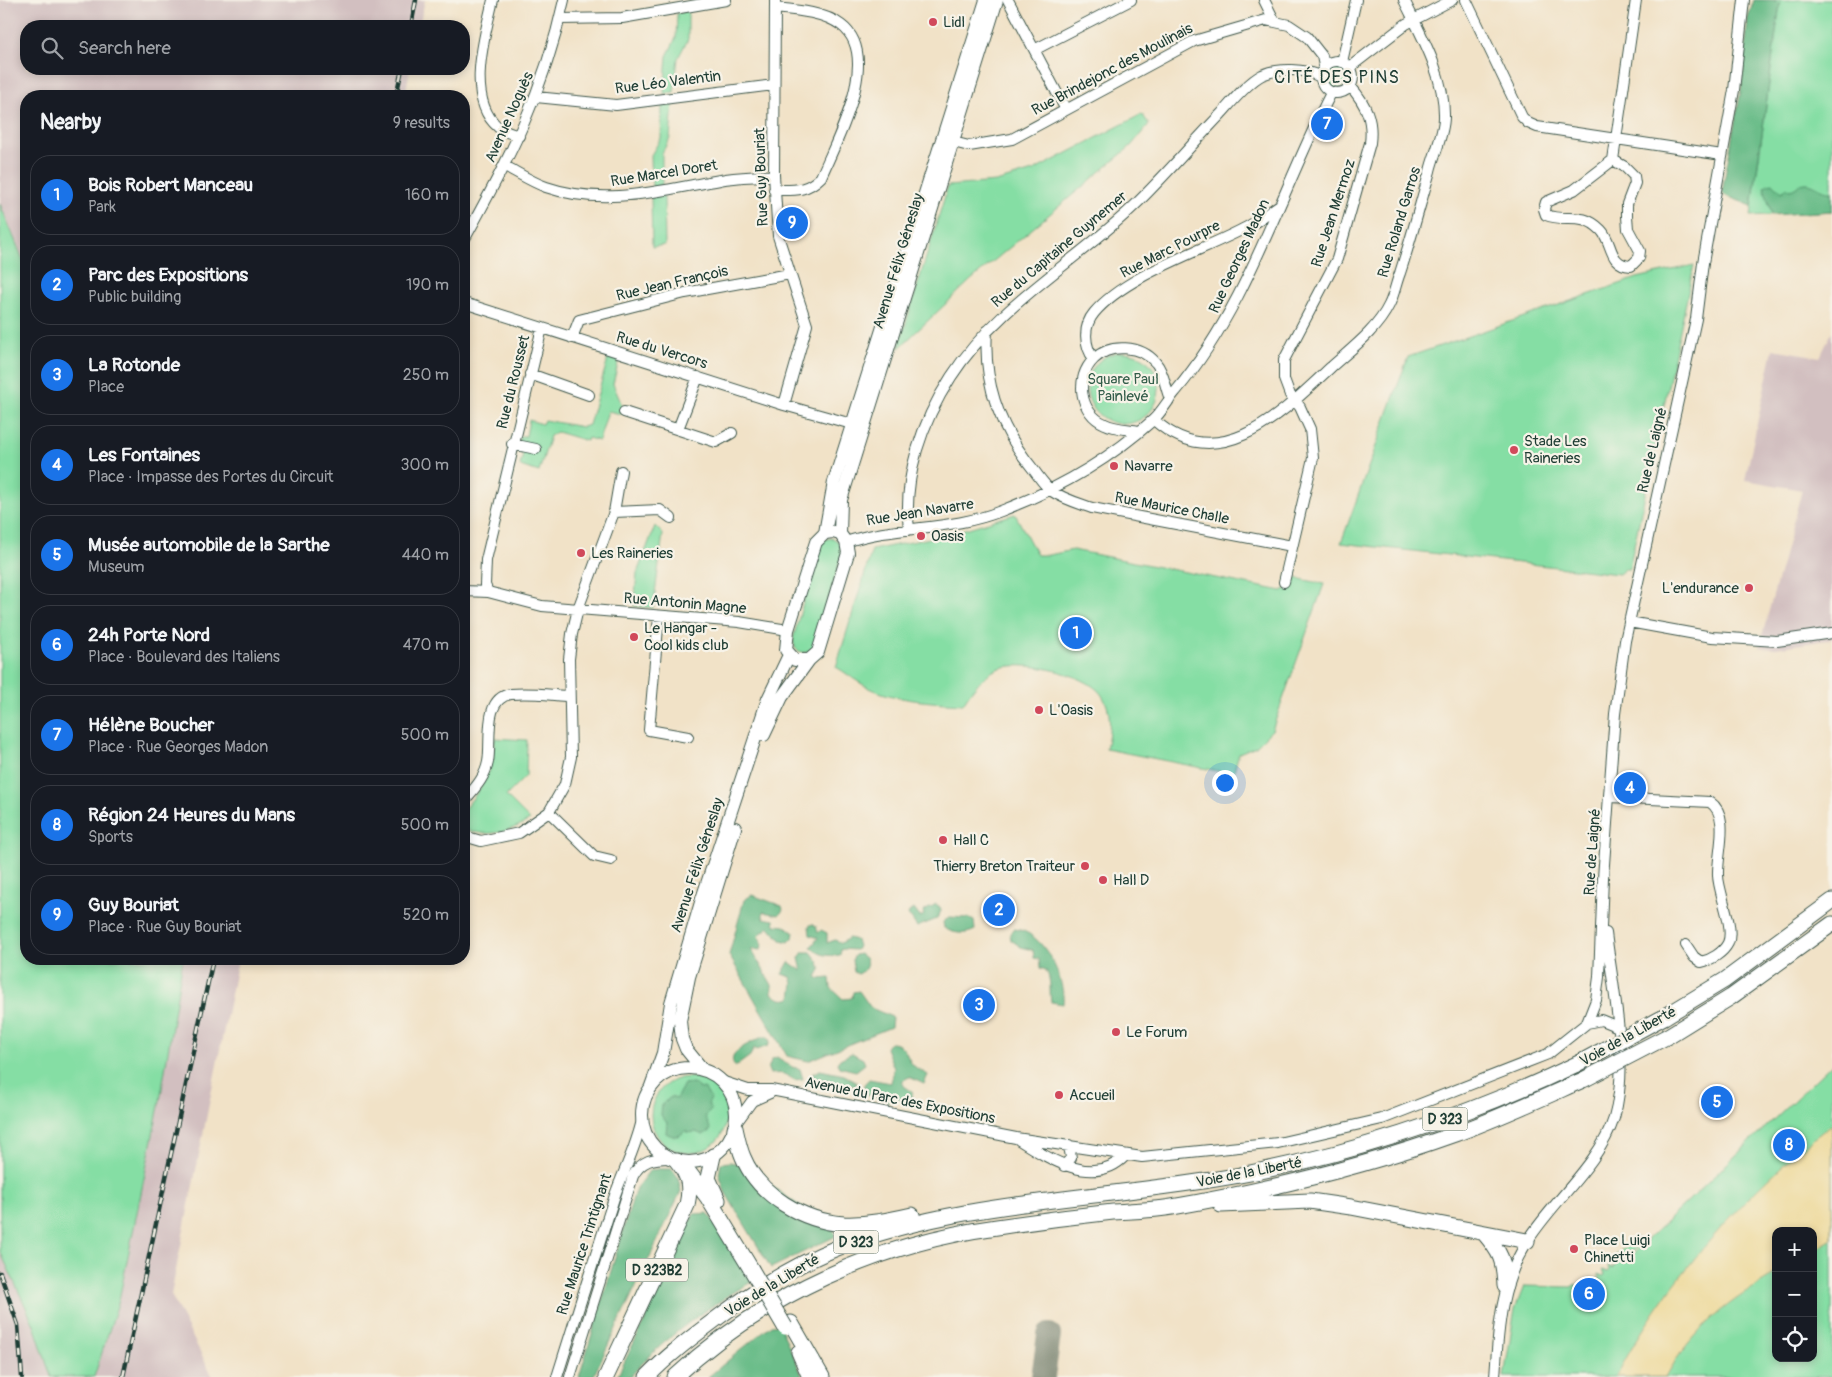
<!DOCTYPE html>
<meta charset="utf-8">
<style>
:root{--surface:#171b24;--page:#242831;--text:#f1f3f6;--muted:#9ea1a6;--line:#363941;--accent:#1a73e8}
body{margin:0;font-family:Pangolin,sans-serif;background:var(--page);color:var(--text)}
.controls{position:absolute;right:15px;bottom:15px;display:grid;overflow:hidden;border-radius:10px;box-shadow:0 2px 8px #0003}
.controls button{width:45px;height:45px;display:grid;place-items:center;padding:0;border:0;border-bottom:1px solid var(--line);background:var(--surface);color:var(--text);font:25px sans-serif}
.you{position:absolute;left:1224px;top:782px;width:18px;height:18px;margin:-12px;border:4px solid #fff;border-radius:50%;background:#1a73e8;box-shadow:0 0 0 8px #1a73e833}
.badge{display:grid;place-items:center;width:32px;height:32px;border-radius:50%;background:var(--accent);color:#fff;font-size:16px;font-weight:700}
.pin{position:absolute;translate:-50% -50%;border:2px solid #fff;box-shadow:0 1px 5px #0006}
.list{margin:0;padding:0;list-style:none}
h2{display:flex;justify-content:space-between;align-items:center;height:65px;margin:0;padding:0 20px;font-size:21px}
h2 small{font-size:16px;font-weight:400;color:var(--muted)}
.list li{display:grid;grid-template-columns:32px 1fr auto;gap:15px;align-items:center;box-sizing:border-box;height:80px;margin:0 10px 10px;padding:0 10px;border:1px solid var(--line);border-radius:20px}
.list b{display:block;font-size:19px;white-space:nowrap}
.list p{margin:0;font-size:16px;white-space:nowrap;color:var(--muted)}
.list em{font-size:16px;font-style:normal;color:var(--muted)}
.icon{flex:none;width:28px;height:28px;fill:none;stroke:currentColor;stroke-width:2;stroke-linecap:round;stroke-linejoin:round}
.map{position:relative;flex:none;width:1832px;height:1377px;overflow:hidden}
.search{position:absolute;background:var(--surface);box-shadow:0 2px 8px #0003;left:20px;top:20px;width:450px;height:55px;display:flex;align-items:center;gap:12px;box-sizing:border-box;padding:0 18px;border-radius:20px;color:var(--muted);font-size:19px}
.panel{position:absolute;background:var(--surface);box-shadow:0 2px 8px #0003;left:20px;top:90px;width:450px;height:875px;border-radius:20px}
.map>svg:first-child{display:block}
.industrial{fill:#d2bfc0}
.green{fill:#85dea4;stroke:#528e6c;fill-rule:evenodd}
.forest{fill:#6cbd8a;stroke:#467d5f}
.sand{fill:#eeda9e;stroke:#868c69}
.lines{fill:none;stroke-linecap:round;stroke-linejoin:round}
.taxiway{stroke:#88907e;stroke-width:24}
.minor-casing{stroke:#3e564a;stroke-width:12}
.major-casing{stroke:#3e564a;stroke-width:14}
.highway-casing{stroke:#3e564a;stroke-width:17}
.minor{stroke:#fff;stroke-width:10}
.major{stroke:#fff;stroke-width:12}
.highway{stroke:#fff;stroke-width:15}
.rail-casing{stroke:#1f3d34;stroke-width:4.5}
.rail{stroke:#f7f3e8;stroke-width:2.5;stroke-dasharray:8;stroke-linecap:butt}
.highway-bridge-casing{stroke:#3e564a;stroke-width:17;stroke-linecap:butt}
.highway-bridge{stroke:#fff;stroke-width:15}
.poi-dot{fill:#d1495b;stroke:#f7f3e8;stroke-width:2}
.labels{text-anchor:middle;stroke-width:4.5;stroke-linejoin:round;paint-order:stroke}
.shield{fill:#f7f3e8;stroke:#60746a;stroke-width:1}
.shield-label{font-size:14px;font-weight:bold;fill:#1f3d34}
.poi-label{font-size:15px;fill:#1f3d34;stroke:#f7f3e8;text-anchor:start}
.street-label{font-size:15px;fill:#1f3d34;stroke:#f7f3e8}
.park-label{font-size:15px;fill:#335d4a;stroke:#f7f3e8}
.quarter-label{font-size:18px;letter-spacing:1px;fill:#1f3d34;stroke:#f7f3e8}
</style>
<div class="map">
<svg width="1832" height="1377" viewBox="0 0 1832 1377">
<rect width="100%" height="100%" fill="#f7f3e8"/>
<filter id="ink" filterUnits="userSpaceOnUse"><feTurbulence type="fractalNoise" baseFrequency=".02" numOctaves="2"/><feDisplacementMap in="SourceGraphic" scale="10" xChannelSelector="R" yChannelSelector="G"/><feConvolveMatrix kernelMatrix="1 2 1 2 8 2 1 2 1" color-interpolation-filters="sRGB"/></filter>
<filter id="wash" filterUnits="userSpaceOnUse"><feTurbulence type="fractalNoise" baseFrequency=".0096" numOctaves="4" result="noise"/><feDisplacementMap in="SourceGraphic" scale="20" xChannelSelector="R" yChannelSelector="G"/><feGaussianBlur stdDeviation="1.12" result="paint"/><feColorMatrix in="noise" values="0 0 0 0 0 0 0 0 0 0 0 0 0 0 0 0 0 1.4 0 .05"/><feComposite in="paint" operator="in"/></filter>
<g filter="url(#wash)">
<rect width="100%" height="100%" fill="#f1e2c7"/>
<path class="industrial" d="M0,0H425L419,26H26V69H410L405,96H26V267L0,204Z
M1832,332V639L1776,648L1759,647L1802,490L1745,480L1773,349L1820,357Z
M183,959H238L171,1295L213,1377H94L119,1300L160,1101Z
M0,1251L34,1325L51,1377H0Z"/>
<path class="green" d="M1775,0H1832V211L1751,216L1780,3L1775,2Z
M688,11V39L678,58L674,92L664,94L667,56L676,38L677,13Z
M1325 77a11 11 0 1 1 22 0a11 11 0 1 1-22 0Z
M673,104L670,138L662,153V185L652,188L651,155L661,138L662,106Z
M1142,114L1149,124L1131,146L971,280L898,349L948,186L996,182L1033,171Z
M664,196L665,245L652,247L651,197Z
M0,204L26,267V959H183L160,1101L119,1300L94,1377H51L34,1325L0,1251Z
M1694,265L1629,569H1625L1619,574L1341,543L1408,357L1637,278Z
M1087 388a36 36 0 1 1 72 0a36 36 0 1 1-72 0Z
M609,355L619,359L613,384L622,405L621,414L608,411L599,441L588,438L587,441L557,432L550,436L539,472L520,466L523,454L517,451L520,436H526L529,420L542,424L544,420L582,427L589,425Z
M1015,514L1037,555H1049L1073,550L1282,591L1289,587L1291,577L1324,584L1272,730L1256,746L1239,753L1233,774L1106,749C1110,730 1113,711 1101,694C1086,673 1020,659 997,669C982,676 971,691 963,704C930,702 891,701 862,684C853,679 845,672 836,667L872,550L945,535Z
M655,526L663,534L653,608L634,606L637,573Z
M833,538L839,542L842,553L815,647C808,653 803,655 795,648L793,639L819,545L826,539Z
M495,738L527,740L526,776L506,796L530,820C509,832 488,838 464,829V809C485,785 492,770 495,738Z
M1832,1064V1377H1504L1515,1309L1524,1286L1571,1287L1576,1284L1579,1289L1591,1278L1596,1283L1600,1279L1598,1274L1603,1276L1605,1275L1603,1270L1608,1272L1610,1270L1608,1265L1612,1268L1617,1263L1613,1258L1636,1237L1641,1243L1632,1251L1630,1250L1626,1253L1628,1258ZM1776,1231H1813V1358H1776Z
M651 1115a38 38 0 1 1 76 0a38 38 0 1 1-76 0Z"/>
<path class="forest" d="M1754,0H1775V2L1780,3L1752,206L1724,195L1722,192L1742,85L1748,18Z
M1773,183L1782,192L1787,187L1790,190C1795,189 1797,186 1801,184C1813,179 1821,193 1832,191V211L1772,215L1764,187L1768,184Z
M752,895L782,906L783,910L779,915L763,912V918L774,920L775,925L785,926L794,932L793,938L789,942L781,940L769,927L759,935L762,944L761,950L751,949L772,985V993C778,999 783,1001 791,998L793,983L791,977L782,974L789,962L802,971L799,958L803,952H811L818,961L821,968L816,977L820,979L830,978L831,988L843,999L852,998L853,992L859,991L871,1008L892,1017L891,1027L808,1061L787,1056L729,955L744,900Z
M936,904L940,907L941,911L937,919L917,927L908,914L910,911L914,909L920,917L924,915L923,912Z
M949,917L968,918L974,921L975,930C966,935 954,934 944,928L943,922Z
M812,924L816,926L818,933L821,930L827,933V943L835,940L841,943L849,938L856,940L858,946L856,950L841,949L840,955C828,956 820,956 811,947L818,938L810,935L809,926Z
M1014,929C1043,930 1066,979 1063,1004L1051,1002C1049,990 1052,982 1046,970L1040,968L1039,959L1034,958L1033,950L1021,947L1011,940L1010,933Z
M860,954L866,959C868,966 865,971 858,974L854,972L852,960L855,955Z
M762,1037H768L770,1042L768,1046L757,1050L754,1048L750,1056L735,1067C724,1052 752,1043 762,1037Z
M889,1043C908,1043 904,1056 914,1066C918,1070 924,1072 928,1075L924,1084L909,1077L902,1081L904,1086L913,1092L910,1101L907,1102L900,1099L887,1101L864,1093V1084L869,1079L891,1083L894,1068L886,1048Z
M852,1053L863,1059L865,1064L856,1071L839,1067L837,1063L840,1059Z
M777,1057L792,1067L800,1069L803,1079L795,1080C782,1073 785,1073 770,1074L768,1069L772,1059Z
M820,1070L844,1075L857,1082L856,1086L848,1085L844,1089C832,1086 821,1090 811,1082L813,1073Z
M693,1083L700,1089L704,1088L711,1099L708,1104L711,1110L705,1117L711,1130L703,1135L696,1132L687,1133L686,1130C680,1137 674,1138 666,1133L667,1123L661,1115L662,1104L671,1097L676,1099L684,1084Z
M730,1162L740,1164L833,1229L836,1236L771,1268L725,1192L719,1174L721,1163Z
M659,1169H672L678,1177L681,1191L593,1377H579L636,1188L650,1170Z
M708,1213L753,1281C705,1309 667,1335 630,1377H617L646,1318L687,1226L694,1214Z
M779,1324L803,1377H708L771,1325Z"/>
<path class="sand" d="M1832,1124V1239L1813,1251V1231H1776V1274C1728,1302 1693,1327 1666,1377H1616C1664,1283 1749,1188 1832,1124Z"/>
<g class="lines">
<path class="taxiway" d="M1043,1377L1049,1335"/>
</g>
</g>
<g filter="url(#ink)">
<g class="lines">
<defs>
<path id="minor" d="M493,0C485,35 465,99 498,127C503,131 512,134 519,136
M775,0L774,175L778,236L807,325L784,405
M1008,0L1066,110
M1264,0L1274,20
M1466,0L1522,117L1528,123L1537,127L1722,155
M560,19L622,18L726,0
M1036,49L1131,0
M1321 77a16 16 0 1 1 32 0a16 16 0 1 1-32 0Z
M1342,62L1356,0
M1350,67L1406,24L1452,0
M536,97L616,105L774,85
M945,140L969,146L1012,139L1194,41L1266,20L1289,25L1307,37L1322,56L1324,66
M1613,160L1625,167L1634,176L1635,183L1627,204V216L1628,229L1640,251L1639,258L1631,266C1608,265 1613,242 1601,230C1581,210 1566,223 1546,215L1544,209L1546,202L1574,190L1613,160L1636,0
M505,166C518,173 532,182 546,187C604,207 662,190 720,180C737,176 756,177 774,175
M774,190C794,190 806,192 821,177C836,141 883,56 841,25C824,12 795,10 775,8
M464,240C509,159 544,92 564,0
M464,303L784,405L859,426
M987,331C983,383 1000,429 1033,469C1038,476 1044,484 1050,490C1063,499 1078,503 1092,508L1292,546
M572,338L579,320L685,293L790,274
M1094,359C1084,346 1083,326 1094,313C1126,275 1202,251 1247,227C1258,221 1268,213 1278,206
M530,374L589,395
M624,412L716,442L732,433
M1154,420C1219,478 1282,413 1330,368C1351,349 1377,330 1389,305C1394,295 1396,283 1400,273C1411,239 1420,205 1430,171C1434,154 1444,134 1444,117C1445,76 1421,35 1404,0
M678,429L698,377
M1139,431C1128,429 1115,429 1105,424C1080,414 1074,378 1094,359C1110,343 1141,345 1156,363C1164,372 1165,387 1170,399
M512,444L536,449
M614,512L621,471
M909,530C903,476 922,422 951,377C997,305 1075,263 1135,205C1165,176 1192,144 1221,114C1231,103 1248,82 1262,75C1277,68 1306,68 1320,77
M846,542C896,525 951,531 1001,511C1056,490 1109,460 1153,420C1162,412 1168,400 1176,391C1249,304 1280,192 1331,93
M1284,582L1313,458L1310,429L1300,407L1290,395L1284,379V360L1337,259L1370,143C1373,120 1366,104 1351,87
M464,591L488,592L542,606L739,622L788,630
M488,592L485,585L486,560L542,328
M659,616L649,730L688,737
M1629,622L1712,637L1777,641L1832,633
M1610,797L1710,802C1731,816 1717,853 1718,875C1718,892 1735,927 1728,943C1723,953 1711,960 1701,962L1694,957L1686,945
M464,801C474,789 485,778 488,762C492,742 482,698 511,694C530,692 551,695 569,696
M549,812L594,856L611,860
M464,836L481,841L519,833L549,812L565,784L571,757L569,659L572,634L578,609L614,512L660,510L671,518
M1587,1023L1601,1020L1618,1027
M721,1081L748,1090H771L1016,1138L1142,1157L1278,1143L1382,1119L1548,1054L1587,1023L1596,1000L1599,977L1603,878L1615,714L1625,641L1696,319L1703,263L1734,90L1744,0
M736,1123L752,1101L770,1093
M1019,1140C1049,1159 1094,1188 1125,1156
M1064,1166L1071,1158L1069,1145
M557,1377C576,1316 595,1256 615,1195C624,1170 636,1147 642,1120
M570,1377L633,1176C641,1160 654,1158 669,1158
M1495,1377C1498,1329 1501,1280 1529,1239C1554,1200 1600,1163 1614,1118C1630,1063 1613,990 1606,933"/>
<path id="major" d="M833,532L840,534L846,542L848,553L818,652L809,660H795L786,650L788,630L816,542L825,533Z
M825,533L834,482L986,0
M840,534L841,500L997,0
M764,735L782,697L809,660
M642 1115a47 47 0 1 1 94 0a47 47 0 1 1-94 0Z
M703,1070L686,1049L682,1039L680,1021L689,977L735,828
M650,1089L663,1053L671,1003L702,899L768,699L789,655"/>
<path id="highway" d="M1664,1017L1725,980L1832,901
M1668,1036L1731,997L1832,924
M735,1128C737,1137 739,1148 743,1157C759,1196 803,1221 844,1224C867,1225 890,1220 912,1215
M713,1156L708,1178L718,1200
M687,1170L708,1198L751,1269
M1221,1205L1310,1201L1351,1207L1527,1241
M1484,1233C1501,1253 1504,1260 1505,1286
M791,1323L822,1377
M799,1352L810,1377
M606,1377L687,1205C691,1187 689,1175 677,1161
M647,1377C669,1354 695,1335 720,1316C755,1290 796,1264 837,1248C965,1198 1106,1200 1240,1175C1357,1153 1470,1115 1577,1064
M675,1377C763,1295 879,1243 997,1227C1036,1221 1075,1216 1113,1212C1133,1211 1153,1210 1172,1207C1268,1190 1363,1167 1455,1134C1499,1118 1542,1098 1585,1079"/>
</defs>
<use href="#minor" class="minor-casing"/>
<use href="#major" class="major-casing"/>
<use href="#highway" class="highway-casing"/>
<use href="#minor" class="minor"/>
<use href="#major" class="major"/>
<use href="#highway" class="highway"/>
<defs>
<path id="rail" d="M411,26L416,0
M396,96L402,69
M0,1273L18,1325L22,1377
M123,1377L213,959"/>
</defs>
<use href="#rail" class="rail-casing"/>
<use href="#rail" class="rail"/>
<defs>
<path id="highway-bridge" d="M1577,1064L1664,1017
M1585,1079L1668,1036
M751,1269L785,1327"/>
</defs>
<use href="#highway-bridge" class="highway-bridge-casing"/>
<use href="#highway-bridge" class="highway-bridge"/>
</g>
</g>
<g class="poi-dot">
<circle cx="933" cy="22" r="5"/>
<circle cx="1514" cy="450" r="5"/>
<circle cx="1114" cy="466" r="5"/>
<circle cx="921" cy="536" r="5"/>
<circle cx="581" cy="553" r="5"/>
<circle cx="1749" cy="588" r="5"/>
<circle cx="634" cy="637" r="5"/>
<circle cx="1039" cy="710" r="5"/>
<circle cx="943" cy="840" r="5"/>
<circle cx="1085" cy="866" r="5"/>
<circle cx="1103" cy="880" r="5"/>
<circle cx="1116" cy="1032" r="5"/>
<circle cx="1059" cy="1095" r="5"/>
<circle cx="1574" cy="1249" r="5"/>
</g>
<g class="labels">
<g class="shield">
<rect x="1422.5" y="1107.5" width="45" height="23" rx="4"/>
<rect x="833.5" y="1230.5" width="45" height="23" rx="4"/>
<rect x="626" y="1258.5" width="62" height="23" rx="4"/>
</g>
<g class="shield-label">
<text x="1445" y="1124">D 323</text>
<text x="856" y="1247">D 323</text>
<text x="657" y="1275">D 323B2</text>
</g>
<g class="poi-label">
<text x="943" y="27">Lidl</text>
<text x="1524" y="446">Stade Les<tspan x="1524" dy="17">Raineries</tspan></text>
<text x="1124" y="471">Navarre</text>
<text x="931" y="541">Oasis</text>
<text x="591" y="558">Les Raineries</text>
<text x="1739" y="593" text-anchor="end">L'endurance</text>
<text x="644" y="633">Le Hangar -<tspan x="644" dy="17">Cool kids club</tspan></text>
<text x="1049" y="715">L'Oasis</text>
<text x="953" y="845">Hall C</text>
<text x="1075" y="871" text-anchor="end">Thierry Breton Traiteur</text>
<text x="1113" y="885">Hall D</text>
<text x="1126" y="1037">Le Forum</text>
<text x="1069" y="1100">Accueil</text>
<text x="1584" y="1245">Place Luigi<tspan x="1584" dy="17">Chinetti</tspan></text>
</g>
<g class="street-label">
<text transform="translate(1112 69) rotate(-28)" y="5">Rue Brindejonc des Moulinais</text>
<text transform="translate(668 82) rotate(-7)" y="5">Rue Léo Valentin</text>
<text transform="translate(509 117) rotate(-66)" y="5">Avenue Noguès</text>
<text transform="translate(664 173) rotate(-9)" y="5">Rue Marcel Doret</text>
<text transform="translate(761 177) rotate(-92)" y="5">Rue Guy Bouriat</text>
<text transform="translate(1333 213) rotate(-72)" y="5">Rue Jean Mermoz</text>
<text transform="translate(1399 222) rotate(-73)" y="5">Rue Roland Garros</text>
<text transform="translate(1059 249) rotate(-40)" y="5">Rue du Capitaine Guynemer</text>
<text transform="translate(1170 249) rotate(-27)" y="5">Rue Marc Pourpre</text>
<text transform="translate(1239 256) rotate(-65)" y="5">Rue Georges Madon</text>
<text transform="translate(898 261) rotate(-73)" y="5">Avenue Félix Géneslay</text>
<text transform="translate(672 283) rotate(-13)" y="5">Rue Jean François</text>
<text transform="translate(662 350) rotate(17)" y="5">Rue du Vercors</text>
<text transform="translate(513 382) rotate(-76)" y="5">Rue du Rousset</text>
<text transform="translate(1652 450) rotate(-77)" y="5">Rue de Laigné</text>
<text transform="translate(1172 508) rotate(11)" y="5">Rue Maurice Challe</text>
<text transform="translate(920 512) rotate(-9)" y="5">Rue Jean Navarre</text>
<text transform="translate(685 603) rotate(5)" y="5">Rue Antonin Magne</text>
<text transform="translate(1592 852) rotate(-86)" y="5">Rue de Laigné</text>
<text transform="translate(697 865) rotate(-72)" y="5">Avenue Félix Géneslay</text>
<text transform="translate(1628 1036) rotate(-29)" y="5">Voie de la Liberté</text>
<text transform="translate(900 1100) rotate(11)" y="5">Avenue du Parc des Expositions</text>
<text transform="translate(1249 1172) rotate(-11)" y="5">Voie de la Liberté</text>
<text transform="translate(584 1244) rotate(-72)" y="5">Rue Maurice Trintignant</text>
<text transform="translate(772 1285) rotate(-31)" y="5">Voie de la Liberté</text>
</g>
<g class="park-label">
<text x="1123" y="384">Square Paul<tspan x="1123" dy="17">Painlevé</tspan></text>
</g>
<g class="quarter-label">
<text x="1337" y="83">CITÉ DES PINS</text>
</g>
</g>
</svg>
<div class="controls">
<button>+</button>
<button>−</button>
<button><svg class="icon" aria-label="locate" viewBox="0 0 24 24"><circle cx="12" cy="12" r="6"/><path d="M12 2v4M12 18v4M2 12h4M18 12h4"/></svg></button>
</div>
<div class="you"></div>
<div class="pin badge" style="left:1076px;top:633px">1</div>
<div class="pin badge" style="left:999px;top:910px">2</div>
<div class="pin badge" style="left:979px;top:1005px">3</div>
<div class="pin badge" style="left:1630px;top:788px">4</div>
<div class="pin badge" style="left:1717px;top:1102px">5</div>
<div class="pin badge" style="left:1589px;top:1294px">6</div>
<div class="pin badge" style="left:1327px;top:124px">7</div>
<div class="pin badge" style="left:1789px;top:1145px">8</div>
<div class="pin badge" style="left:792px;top:223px">9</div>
<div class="search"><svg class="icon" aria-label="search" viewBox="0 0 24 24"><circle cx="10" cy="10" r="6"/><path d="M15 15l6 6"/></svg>Search here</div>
<section class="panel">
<h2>Nearby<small>9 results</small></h2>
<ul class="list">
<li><span class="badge">1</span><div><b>Bois Robert Manceau</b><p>Park</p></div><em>160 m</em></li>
<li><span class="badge">2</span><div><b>Parc des Expositions</b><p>Public building</p></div><em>190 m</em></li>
<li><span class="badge">3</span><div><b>La Rotonde</b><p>Place</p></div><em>250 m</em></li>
<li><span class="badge">4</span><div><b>Les Fontaines</b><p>Place · Impasse des Portes du Circuit</p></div><em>300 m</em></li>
<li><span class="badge">5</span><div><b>Musée automobile de la Sarthe</b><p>Museum</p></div><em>440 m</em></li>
<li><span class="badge">6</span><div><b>24h Porte Nord</b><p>Place · Boulevard des Italiens</p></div><em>470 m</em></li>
<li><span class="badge">7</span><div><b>Hélène Boucher</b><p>Place · Rue Georges Madon</p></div><em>500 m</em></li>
<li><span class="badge">8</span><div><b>Région 24 Heures du Mans</b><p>Sports</p></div><em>500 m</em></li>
<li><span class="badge">9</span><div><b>Guy Bouriat</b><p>Place · Rue Guy Bouriat</p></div><em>520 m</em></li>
</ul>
</section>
</div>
